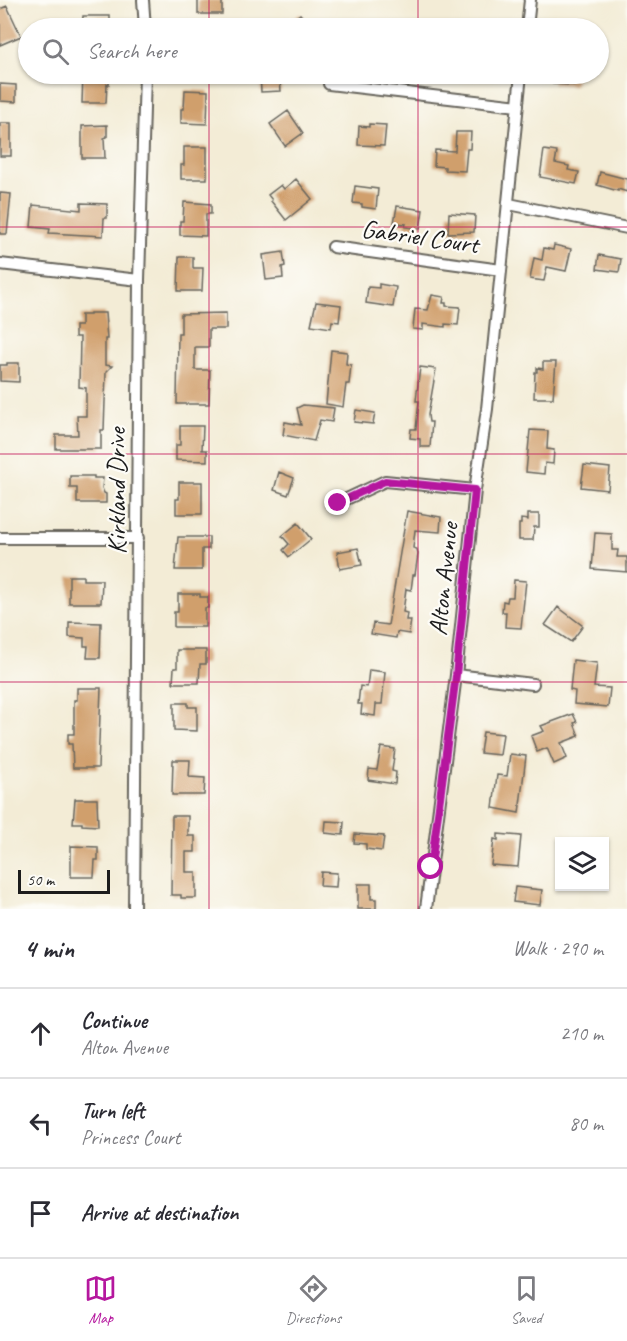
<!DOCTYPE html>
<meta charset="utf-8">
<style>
:root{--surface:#fff;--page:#f2f2f3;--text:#2b2b33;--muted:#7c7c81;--line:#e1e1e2;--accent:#b5179e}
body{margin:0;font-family:Caveat,sans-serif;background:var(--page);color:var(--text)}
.controls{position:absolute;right:18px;bottom:18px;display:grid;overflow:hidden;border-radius:0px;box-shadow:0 2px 4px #0004}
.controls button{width:54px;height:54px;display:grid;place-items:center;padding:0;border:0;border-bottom:2px solid var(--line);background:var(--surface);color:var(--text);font:30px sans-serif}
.scale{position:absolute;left:18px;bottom:15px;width:92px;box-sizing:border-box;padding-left:6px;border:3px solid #1c1c1c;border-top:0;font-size:16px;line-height:21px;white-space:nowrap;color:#1c1c1c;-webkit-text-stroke:4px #fdfcf7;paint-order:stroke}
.stop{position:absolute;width:18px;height:18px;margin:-14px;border:4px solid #b5179e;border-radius:50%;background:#fff}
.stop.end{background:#b5179e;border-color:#fff;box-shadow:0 2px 6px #0008}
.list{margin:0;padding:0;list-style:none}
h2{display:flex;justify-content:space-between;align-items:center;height:78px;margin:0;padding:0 24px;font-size:26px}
h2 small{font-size:20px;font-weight:400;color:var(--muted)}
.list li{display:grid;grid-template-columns:39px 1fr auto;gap:18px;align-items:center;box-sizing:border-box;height:90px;padding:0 24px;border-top:2px solid var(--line)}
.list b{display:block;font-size:22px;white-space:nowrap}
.list p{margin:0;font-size:20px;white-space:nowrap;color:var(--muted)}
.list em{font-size:20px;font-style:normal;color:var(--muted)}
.icon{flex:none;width:33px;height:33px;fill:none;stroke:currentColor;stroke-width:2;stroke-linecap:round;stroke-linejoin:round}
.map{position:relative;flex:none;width:627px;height:909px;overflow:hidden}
.search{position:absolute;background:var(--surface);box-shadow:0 2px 4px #0004;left:18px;right:18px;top:18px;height:66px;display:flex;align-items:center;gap:15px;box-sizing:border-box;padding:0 21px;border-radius:33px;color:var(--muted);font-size:22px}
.sheet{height:348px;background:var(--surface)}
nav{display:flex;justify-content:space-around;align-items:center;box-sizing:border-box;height:84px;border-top:2px solid var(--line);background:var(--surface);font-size:16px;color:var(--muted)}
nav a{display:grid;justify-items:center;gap:3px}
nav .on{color:var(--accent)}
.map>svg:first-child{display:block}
.building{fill:#d09f6c}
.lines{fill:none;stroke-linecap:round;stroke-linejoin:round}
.minor-casing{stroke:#67655d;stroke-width:14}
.minor{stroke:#fff;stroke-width:10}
.route{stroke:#b5179e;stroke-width:8}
.grid{fill:none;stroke:#c2185b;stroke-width:1.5;stroke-opacity:0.55}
.labels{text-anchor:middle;stroke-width:4.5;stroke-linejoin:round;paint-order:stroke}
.street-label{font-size:26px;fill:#1c1c1c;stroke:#fdfcf7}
</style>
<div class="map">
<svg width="627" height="909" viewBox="0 0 627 909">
<rect width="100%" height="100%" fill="#fdfcf7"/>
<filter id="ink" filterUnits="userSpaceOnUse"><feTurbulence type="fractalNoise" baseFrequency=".0167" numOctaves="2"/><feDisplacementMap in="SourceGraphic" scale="12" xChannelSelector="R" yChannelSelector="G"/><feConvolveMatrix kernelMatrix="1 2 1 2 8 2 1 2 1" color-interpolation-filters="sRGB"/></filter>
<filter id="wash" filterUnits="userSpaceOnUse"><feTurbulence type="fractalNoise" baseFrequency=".008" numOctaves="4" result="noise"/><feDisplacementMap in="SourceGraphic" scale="24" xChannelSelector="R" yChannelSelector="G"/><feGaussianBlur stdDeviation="1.35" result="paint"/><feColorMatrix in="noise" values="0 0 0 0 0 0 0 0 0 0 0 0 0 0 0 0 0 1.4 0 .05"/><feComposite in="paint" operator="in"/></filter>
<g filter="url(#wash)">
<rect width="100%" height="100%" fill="#f3ecd6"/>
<g id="blocks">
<path class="building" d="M198,0H222V14H198Z
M7,6L21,36L0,45V9Z
M300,14L312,28H282Z
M83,16H110V28H82Z
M83,74H109V84H107L106,103H82Z
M260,74H277V79H280L281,91L261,92Z
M554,74H576L575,85L553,84Z
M0,84L16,85V102L0,101Z
M185,90L208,91L207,124L181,123V109H184Z
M288,111L303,133L285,146L270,124Z
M0,123H11V156H0Z
M369,124L386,125L384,146L358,145L359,126L369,127Z
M107,125V137L104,138L105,158H82V126Z
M456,132H471L470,149H467L465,171L445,170V167L434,166L435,150L455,151Z
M184,147H207V179H181V165H184Z
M544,150L557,152L555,163L569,166L568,170L579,172L576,184L540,177Z
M600,172L627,179V192L618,189V191L597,185Z
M296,179L312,199L286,220L271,201L272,200L268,195L281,185L284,189Z
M355,186L378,189L376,209L362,207V204L353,203Z
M0,193L11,194L7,234H0Z
M184,202L211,204V214H206V236L180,235V221H183Z
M81,203L107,204V218H104L103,236L49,233L50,229L31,227L33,205L81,210Z
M397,206L423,210L420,229L405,227L406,224L394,223Z
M449,213L475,215L474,232L448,233Z
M554,245L571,249L566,271L547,267L544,281L530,279L534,258L542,260L544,248L553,250Z
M283,252L285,266L282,267L283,278L266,280L263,255Z
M599,255L621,259L619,272L597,269Z
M179,257H193V268H203L202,291H178Z
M379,284L396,287L393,307L366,303L368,287L379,288Z
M432,295L444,297L443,303H446V306L460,307L458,325L445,324V327L423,324V330L413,329L415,309L428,310Z
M316,302L341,305L339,322L332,321L331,328L311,325Z
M90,313H105L107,339H105V365L112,366L106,372L104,430H101V449H56V435H78L77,416H86V388L79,387L80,337H75V326H81V315H90Z
M226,313V329H209V347H195V370H210L209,404H177L178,333H181V314Z
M331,350L347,352L346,364L351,365L349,384H346L343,407L326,404Z
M543,362H556L553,398H534L535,372H537V368L543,369Z
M7,363H19V382L0,381V365H7Z
M420,367L436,369L428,415L429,422H432L430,447H420V439L410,438L411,429H416L419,401H416Z
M303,405L334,408L332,422L320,420L314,441L283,435L285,422L301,425L297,408Z
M356,410L375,413L373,424L354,422Z
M180,426H203L202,450H207V461L176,460V445H180Z
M530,430L548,431L547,449L554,450L553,464L545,463L544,474L526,472Z
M584,465L610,468L608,490L581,487Z
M279,472L294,478L288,495L274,490Z
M70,476H94V478H103L102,488L104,493L106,494V503H77V488H70Z
M179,482H202V514H176V499H179Z
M407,511L441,517L440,532L415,530L413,548L417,549L418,554L415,575H413L411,590L406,589L403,612L407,613L406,620H411L409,634L397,632L396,638L371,634L373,623L388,625Z
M528,514H539V527H534L533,540H519V524H521V519L528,520Z
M298,523L311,539L289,557L283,550L289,544L282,536Z
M595,533L612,534V550H618L617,557H627V572L592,569Z
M178,537H209V549H202V570H175Z
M358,548L362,565L340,569L337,552Z
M69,576H83V580H102L101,603H69Z
M514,580L526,581L521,628L505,627L506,612H502L503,601L507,602L508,597H513Z
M178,594H200V597H208V608H205V627H174V612H178Z
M558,607L583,626L571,642L545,625Z
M69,622L101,623L100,658H87L88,646H84V638L69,637Z
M177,650H206V664H200L199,683H173L174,668H177Z
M573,660L597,663L594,687L610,688L608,707L574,704L575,691L570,690Z
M369,670L385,672L382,704H376L375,716L361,714L362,704H358L360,686L367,687Z
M77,688H101L98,768H73L72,744H68V734H74V700H77Z
M174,703H188V707H197V731L174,730Z
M573,714L577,722L574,723L579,736L561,743L567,758L554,764L547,748L537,752L531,736L544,731L541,726Z
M483,732L503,734L500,755L480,753Z
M381,747L395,749L392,771L396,772L395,784L368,780L369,769L377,770Z
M510,754L526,756L519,813L493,808L497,775L507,776Z
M173,760H190L189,777L205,778L204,795H172Z
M75,799H97L98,826L82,825V823H73Z
M172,816H188V836H195V852H186V872H196V898H181V895H171Z
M326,821L344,822L343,835L325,833Z
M355,834L384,836L382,851L366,849V844L354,843Z
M498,834L521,836L518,867L491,865L494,839L498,840Z
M71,846L98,847V860H95L94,877H71Z
M321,872L337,873L336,887L320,886Z
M358,884H371V899H376V909H358Z
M515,887L542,890L540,905L513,902Z"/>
</g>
</g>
<g filter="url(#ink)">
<use href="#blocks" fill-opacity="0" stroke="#67655d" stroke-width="1.5"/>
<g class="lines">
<defs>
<path id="minor" d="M143,0L145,28
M527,28L530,0
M329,84L518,106
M509,204L627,228
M333,247L501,270
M0,264L139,280
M338,503L385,481L475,490
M0,538H138
M456,675L533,684
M134,909L139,280L145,74
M426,909L456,675L475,490L487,409L521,74"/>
</defs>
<use href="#minor" class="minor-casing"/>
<use href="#minor" class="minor"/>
</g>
</g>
<g class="lines" filter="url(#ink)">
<path class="route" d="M338,503L385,481L475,490L456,675L431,867"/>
</g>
<path class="grid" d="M209,0V28M418,0V28M209,74V909M418,74V909M0,227H627M0,454H627M0,682H627"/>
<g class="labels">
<g class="street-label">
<text transform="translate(420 236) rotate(8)" y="9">Gabriel Court</text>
<text transform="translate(116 491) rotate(-90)" y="9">Kirkland Drive</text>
<text transform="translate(443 579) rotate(-84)" y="9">Alton Avenue</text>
</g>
</g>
</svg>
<div class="controls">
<button><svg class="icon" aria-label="layers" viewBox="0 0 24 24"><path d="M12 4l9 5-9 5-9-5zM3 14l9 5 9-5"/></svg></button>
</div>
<div class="scale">50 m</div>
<div class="stop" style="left:431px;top:867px"></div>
<div class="stop end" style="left:338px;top:503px"></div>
<div class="search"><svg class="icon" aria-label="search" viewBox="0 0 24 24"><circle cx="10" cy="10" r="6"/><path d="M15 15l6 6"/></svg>Search here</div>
</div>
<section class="sheet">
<h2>4 min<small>Walk · 290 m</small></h2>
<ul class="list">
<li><svg class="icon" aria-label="ahead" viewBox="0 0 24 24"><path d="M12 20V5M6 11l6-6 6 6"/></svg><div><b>Continue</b><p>Alton Avenue</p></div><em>210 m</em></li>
<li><svg class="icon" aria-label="left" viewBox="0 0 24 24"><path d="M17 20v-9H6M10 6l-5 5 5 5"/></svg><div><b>Turn left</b><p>Princess Court</p></div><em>80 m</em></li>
<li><svg class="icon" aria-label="arrive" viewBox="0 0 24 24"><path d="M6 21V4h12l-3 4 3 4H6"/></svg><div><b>Arrive at destination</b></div></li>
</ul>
</section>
<nav>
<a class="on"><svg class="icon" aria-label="map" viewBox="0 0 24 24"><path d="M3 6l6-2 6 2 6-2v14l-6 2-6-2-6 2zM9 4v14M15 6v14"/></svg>Map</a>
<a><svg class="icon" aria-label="directions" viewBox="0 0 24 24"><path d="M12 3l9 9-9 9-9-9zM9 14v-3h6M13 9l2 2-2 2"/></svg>Directions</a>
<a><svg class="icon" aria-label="saved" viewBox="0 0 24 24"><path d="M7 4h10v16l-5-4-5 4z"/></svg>Saved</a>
</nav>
